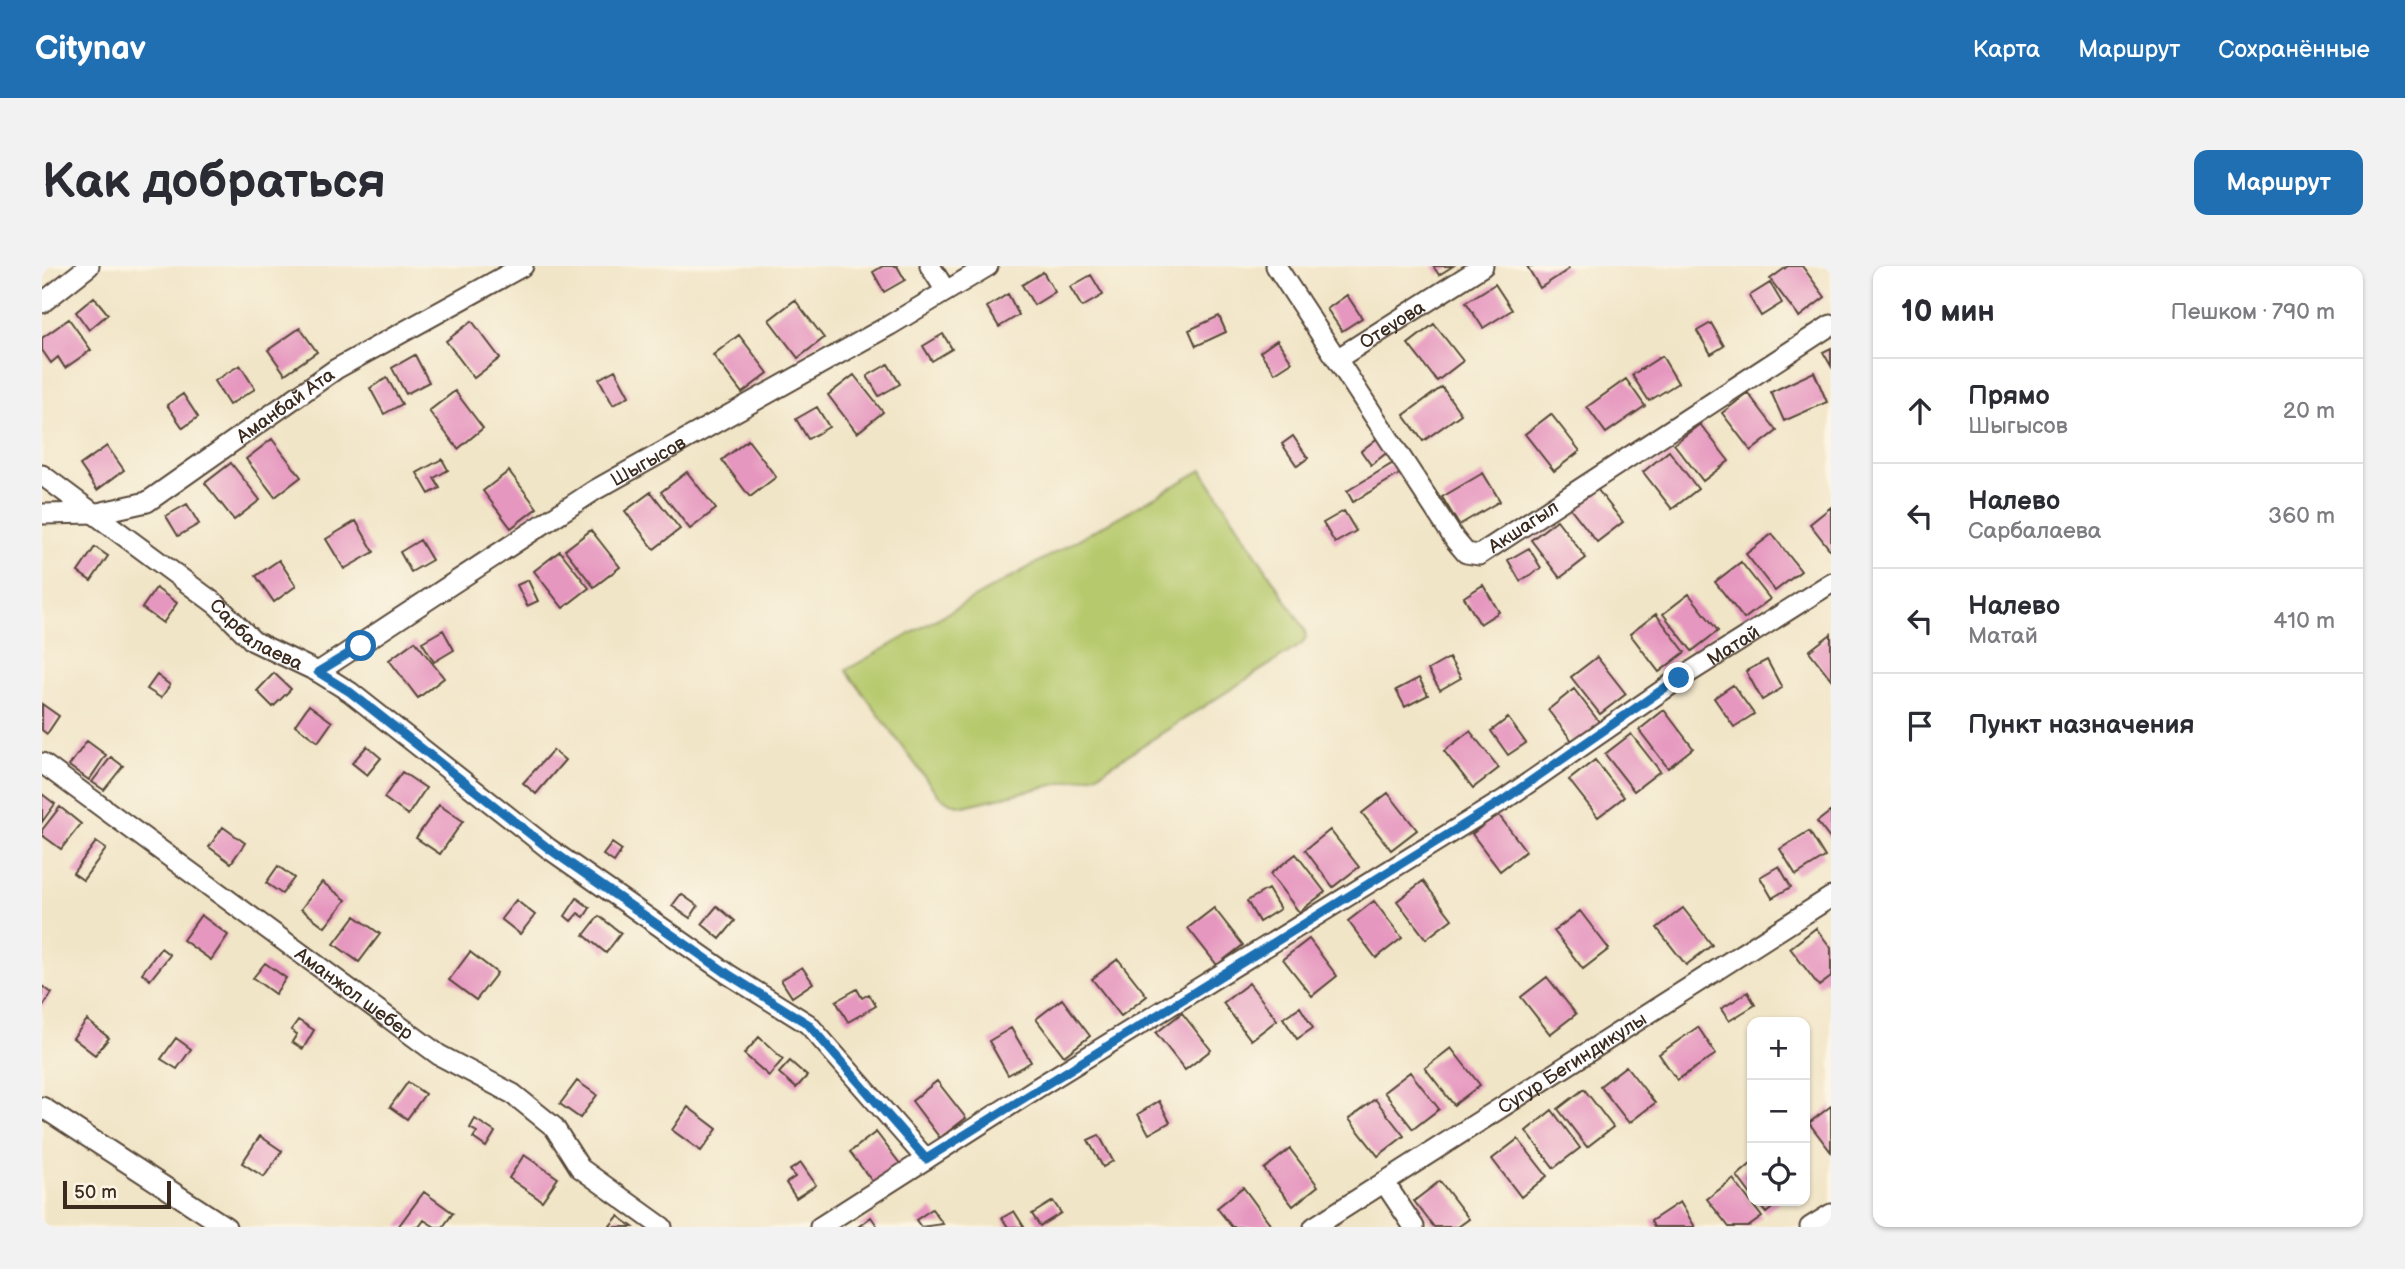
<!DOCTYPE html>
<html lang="ru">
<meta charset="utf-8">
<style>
:root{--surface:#fff;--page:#f2f2f3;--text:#2b2b33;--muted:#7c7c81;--line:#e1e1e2;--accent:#1f6fb2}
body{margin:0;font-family:"Balsamiq Sans",sans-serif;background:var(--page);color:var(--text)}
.controls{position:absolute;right:21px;bottom:21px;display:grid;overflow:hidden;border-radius:14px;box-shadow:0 2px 5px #0004}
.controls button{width:63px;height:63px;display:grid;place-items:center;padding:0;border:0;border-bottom:2px solid var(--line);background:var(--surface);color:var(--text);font:35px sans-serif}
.scale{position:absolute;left:21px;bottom:18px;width:108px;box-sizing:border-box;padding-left:7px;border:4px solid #3b2a1e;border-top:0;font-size:19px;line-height:24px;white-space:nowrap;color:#3b2a1e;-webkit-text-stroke:5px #fcf5e5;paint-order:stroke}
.stop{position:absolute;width:21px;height:21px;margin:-16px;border:5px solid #1f6fb2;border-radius:50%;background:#fff}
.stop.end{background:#1f6fb2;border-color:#fff;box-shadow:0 2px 7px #0008}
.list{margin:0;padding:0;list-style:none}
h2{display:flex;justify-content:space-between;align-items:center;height:91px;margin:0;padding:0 28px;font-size:30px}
h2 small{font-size:23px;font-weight:400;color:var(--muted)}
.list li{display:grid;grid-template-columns:46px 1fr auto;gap:21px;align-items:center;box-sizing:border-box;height:105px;padding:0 28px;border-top:2px solid var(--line)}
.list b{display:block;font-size:26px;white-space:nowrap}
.list p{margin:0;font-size:23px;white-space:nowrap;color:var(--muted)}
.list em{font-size:23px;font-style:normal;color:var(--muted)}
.icon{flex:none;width:38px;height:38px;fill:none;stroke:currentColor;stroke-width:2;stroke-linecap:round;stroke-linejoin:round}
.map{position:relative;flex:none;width:1789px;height:961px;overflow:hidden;border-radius:14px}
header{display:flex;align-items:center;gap:42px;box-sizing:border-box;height:98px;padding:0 35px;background:var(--accent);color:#fff}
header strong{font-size:33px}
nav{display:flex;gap:38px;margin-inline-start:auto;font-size:24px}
.intro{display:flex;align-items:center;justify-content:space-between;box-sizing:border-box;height:168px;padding:0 42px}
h1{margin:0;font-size:49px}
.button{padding:18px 32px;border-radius:14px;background:var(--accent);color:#fff;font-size:24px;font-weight:700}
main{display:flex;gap:42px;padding:0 42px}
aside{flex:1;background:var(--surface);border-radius:14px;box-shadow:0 2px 5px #0004}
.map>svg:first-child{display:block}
.green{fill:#b6c96c;stroke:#787a45;stroke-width:2}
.building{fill:#e697bf}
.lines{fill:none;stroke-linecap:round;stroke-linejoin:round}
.minor-casing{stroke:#564637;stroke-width:23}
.minor{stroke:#fff;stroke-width:19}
.route{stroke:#1f6fb2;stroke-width:9}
.labels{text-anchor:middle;stroke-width:5;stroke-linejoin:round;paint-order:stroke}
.street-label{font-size:19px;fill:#3b2a1e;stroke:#fcf5e5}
</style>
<header>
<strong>Citynav</strong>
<nav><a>Карта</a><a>Маршрут</a><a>Сохранённые</a></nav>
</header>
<div class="intro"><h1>Как добраться</h1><a class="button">Маршрут</a></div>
<main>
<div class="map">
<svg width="1789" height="961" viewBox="0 0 1789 961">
<rect width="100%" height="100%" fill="#fcf5e5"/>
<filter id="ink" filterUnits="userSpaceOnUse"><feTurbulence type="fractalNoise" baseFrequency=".0143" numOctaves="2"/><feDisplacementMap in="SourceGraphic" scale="14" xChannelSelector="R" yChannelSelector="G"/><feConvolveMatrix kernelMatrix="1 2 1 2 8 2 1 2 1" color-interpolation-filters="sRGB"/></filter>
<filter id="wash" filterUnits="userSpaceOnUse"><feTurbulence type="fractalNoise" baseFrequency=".00686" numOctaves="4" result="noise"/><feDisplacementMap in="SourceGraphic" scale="28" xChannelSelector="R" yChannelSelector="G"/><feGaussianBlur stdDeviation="1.57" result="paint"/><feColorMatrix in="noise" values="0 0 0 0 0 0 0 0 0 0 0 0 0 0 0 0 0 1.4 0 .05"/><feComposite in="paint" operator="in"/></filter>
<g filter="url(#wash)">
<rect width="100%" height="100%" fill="#f1e5c7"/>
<path class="green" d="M1160,204L1262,362L1264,371L1260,378L1054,509L922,540L908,537L896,529L804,404Z"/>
<g id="blocks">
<path class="building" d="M841,0H855L863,14L842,26L831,6Z
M1391,0H1411L1397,9Z
M1485,0H1525L1527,3L1498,22Z
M1746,0H1760L1783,31L1757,51L1728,13Z
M1001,6L1013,26L992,39L980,19Z
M1049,9L1061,29L1040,41L1028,21Z
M1728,17L1740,37L1719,50L1707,30Z
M1453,18L1470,44L1441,62L1424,36Z
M966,28L977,49L957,61L945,41Z
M1305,29L1320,52L1300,65L1285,43Z
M52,31L66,48L47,64L34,46Z
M753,34L782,72L756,92L727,54Z
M1177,50L1184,66L1154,80L1147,64Z
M27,53L49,84L23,102L16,91L9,97L0,84V72Z
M430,55L458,92L432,112L404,75Z
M1669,57L1682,80L1669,88L1655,65Z
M1392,58L1421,95L1395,115L1366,78Z
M258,62L275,86L243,108L226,84Z
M901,68L910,83L890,95L881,80Z
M697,69L726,107L700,127L671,89Z
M1235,74L1250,96L1233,107L1218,86Z
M1789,82V100L1781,86Z
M373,89L387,116L364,128L350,102Z
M1620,90L1636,117L1607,135L1590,109Z
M846,98L858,118L837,130L825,110Z
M198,99L213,123L187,139L172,115Z
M573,104L587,130L571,139L557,113Z
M1772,106L1785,136L1742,155L1729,126Z
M812,109L841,146L815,167L786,129Z
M345,112L360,138L342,148L328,122Z
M1584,113L1603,140L1564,167L1545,141Z
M1400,121L1419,148L1381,175L1362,149Z
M413,125L441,162L416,183L387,145Z
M1706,127L1735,165L1709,185L1680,147Z
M141,128L156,151L141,162L125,139Z
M775,141L787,161L766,173L754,153Z
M1509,148L1538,185L1512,205L1483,168Z
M1658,158L1687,195L1661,215L1632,178Z
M1251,170L1266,192L1255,200L1240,178Z
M1337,171L1347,185L1329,199L1319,185Z
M230,173L259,211L233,231L204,193Z
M706,174L734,211L708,231L680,194Z
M65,180L82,204L55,224L38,199Z
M1627,185L1656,223L1630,243L1601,206Z
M400,193L406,204L392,212L398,222L387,228L375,207Z
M1353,196L1359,207L1311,236L1305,225Z
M189,197L218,234L192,254L163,217Z
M467,205L495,242L469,262L441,225Z
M645,206L674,243L648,263L619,226Z
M1441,207L1458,235L1417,259L1400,231Z
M1552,219L1581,256L1555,276L1526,239Z
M609,226L638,263L612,283L583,245Z
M145,238L157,258L136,270L124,250Z
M1789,241V285L1768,258Z
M1302,245L1314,265L1293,277L1281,257Z
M1515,254L1544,292L1518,312L1489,274Z
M314,255L332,286L302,303L284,273Z
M549,264L578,301L552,321L523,284Z
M1730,268L1759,305L1733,325L1704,288Z
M378,274L390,294L369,306L358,286Z
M53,281L66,290L49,315L36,306Z
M1487,282L1499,302L1478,315L1466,294Z
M518,285L547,322L521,342L492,305Z
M237,294L254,320L232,336L214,310Z
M1699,296L1728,333L1702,353L1673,316Z
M486,314L496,335L485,340L475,319Z
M1441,319L1457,346L1438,358L1422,331Z
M114,322L135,337L121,357L100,342Z
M1647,328L1676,365L1650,385L1621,348Z
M1614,348L1643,386L1617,406L1588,368Z
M401,364L412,384L392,396L380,376Z
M1789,368V413L1767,385Z
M373,375L402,412L376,432L347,394Z
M1555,391L1584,428L1558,448L1529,411Z
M1407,392L1419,412L1398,424L1386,404Z
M1725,394L1740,422L1720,434L1704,405Z
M232,407L249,423L231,441L215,425Z
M115,409L128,419L119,432L105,423Z
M1377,412L1386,429L1363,441L1354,424Z
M1691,419L1712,448L1692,461L1672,432Z
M1532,423L1561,461L1535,481L1506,444Z
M0,438L17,450L5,468L0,464Z
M267,439L290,456L276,476L253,459Z
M1622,444L1651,482L1626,502L1597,464Z
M1466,452L1484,477L1466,489L1449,465Z
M1428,465L1457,502L1431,522L1402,485Z
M1589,468L1618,505L1592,525L1563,488Z
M45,475L64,489L47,514L27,500Z
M325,480L339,492L325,509L310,497Z
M511,484L523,494L494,528L481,517Z
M69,491L81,500L62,524L50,516Z
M1553,494L1582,531L1556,551L1527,514Z
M360,506L384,522L366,549L342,532Z
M1346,527L1375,564L1349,584L1320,547Z
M0,528L13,538L0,556Z
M397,539L421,555L398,588L374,572Z
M18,541L39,558L19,583L0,569V564Z
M1789,545V574L1775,556Z
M1456,548L1484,585L1458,605L1430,568Z
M181,561L203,577L189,597L167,581Z
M1288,564L1317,601L1291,621L1263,584Z
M1767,565L1783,591L1754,609L1738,583Z
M54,576L64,583L41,614L31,607Z
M570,577L580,584L572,596L561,589Z
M1254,588L1283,626L1257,646L1228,608Z
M236,600L252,612L240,628L224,617Z
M1737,600L1749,621L1730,632L1718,611Z
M1381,615L1410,653L1384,673L1355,635Z
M280,616L304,634L283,661L259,643Z
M1226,623L1238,643L1217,656L1205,635Z
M639,628L656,640L648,652L630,640Z
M535,632L548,642L542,651L536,647L529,655L523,650Z
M474,634L493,649L478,668L459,653Z
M1332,635L1360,672L1334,692L1306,655Z
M675,640L693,655L678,673L660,658Z
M1172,642L1201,679L1175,699L1146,662Z
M1641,642L1670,679L1644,699L1615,662Z
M1538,645L1567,683L1541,703L1512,665Z
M159,649L186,669L169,694L141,674Z
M313,650L338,668L317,696L292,678Z
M557,650L579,667L564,687L542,669Z
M1774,662L1789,682V711L1777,720L1748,682Z
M1267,673L1295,710L1270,730L1241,693Z
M119,682L128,689L108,714L100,707Z
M428,686L455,707L434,734L407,714Z
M1076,693L1105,730L1079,750L1050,713Z
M223,697L244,712L233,728L211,712Z
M760,701L771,717L750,731L739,714Z
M1505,711L1534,748L1508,768L1479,731Z
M1207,717L1235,754L1209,774L1181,737Z
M0,720L10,727L0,742Z
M815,723L820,732L827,728L834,740L806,756L794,735Z
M1706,726L1713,739L1687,755L1679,743Z
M1020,733L1048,770L1022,790L994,753Z
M1258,741L1271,762L1255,773L1241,752Z
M1140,747L1169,784L1143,804L1114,767Z
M45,754L67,772L53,789L31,772Z
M256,754L272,764L261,783L250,776L255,768L249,764Z
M1656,761L1674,788L1635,814L1617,788Z
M969,762L989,796L966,809L947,775Z
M717,771L741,793L727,810L702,788Z
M134,772L149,783L135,803L119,793Z
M1409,782L1438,819L1412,839L1383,802Z
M748,795L765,810L754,822L737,807Z
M1584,800L1613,837L1587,857L1558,820Z
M1368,806L1397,843L1371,863L1342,826Z
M535,815L555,829L538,852L518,838Z
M895,815L924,852L898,872L870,835Z
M366,816L383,828L365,853L348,841Z
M1542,823L1571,861L1545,881L1516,843Z
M1333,833L1362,870L1336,890L1307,853Z
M1117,835L1128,856L1107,868L1096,848Z
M1789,840V886L1767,857Z
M646,841L675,863L659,885L630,864Z
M1510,844L1538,882L1512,902L1484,865Z
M433,853L453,866L444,881L431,872L435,866L428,862Z
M834,866L862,903L836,923L808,886Z
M1057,869L1071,895L1061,901L1046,874Z
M218,870L240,885L222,911L200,897Z
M1476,873L1505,910L1479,931L1450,893Z
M1248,883L1276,920L1251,940L1222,903Z
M482,889L516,912L500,935L467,912Z
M759,897L774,919L754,932L744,917L753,911L748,904Z
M1710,897V930L1695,910Z
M1691,913L1720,951L1706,961H1687L1665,933Z
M1398,915L1427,953L1416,961H1392L1372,935Z
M1201,921L1229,959L1227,961H1190L1175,942Z
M382,926L411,947L401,961H393L382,954L377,961H356Z
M1011,935L1019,947L998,960L990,948Z
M1714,935H1739L1724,947Z
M1638,936L1653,961H1612L1609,955Z
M890,943L901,958L879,961L874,954Z
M972,945L982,961H966L960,952Z
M576,950L591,961H567Z
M829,951L836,961H816Z"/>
</g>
</g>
<g filter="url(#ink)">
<use href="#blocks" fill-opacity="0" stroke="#564637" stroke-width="2"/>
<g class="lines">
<defs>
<g id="minor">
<path d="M888,0L904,25"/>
<path id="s1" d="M1234,0L1413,274L1424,287L1437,289L1789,59"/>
<path d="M0,37L47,0"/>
<path id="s2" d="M1295,93L1441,0"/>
<path id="s3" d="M0,209L175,339L211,375L276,406L308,426L506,582L686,708L766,758L884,893"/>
<path id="s4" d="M0,248L56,247L105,236L294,103L481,0"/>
<path id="s5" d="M276,406L553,224L848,59L946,0"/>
<path id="s6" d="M0,497L397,789L471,828L512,861L538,902L620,961"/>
<path d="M0,841L184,961"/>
<path d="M1342,916L1372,961"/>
<path id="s7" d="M778,961L995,822L1463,533L1637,413L1789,317"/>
<path id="s8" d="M1272,961L1789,631"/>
<path d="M1768,961L1789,948"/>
</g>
</defs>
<use href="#minor" class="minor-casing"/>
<use href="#minor" class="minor"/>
</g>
</g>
<g class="lines" filter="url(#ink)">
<path class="route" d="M319,380L276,406L308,426L506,582L686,708L766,758L884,893L1463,533L1637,412"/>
</g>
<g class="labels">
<g class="street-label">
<text dy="7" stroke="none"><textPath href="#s2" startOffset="65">Отеуова</textPath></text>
<text dy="7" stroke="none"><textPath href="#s4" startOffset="275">Аманбай Ата</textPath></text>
<text dy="7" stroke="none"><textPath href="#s5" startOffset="392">Шыгысов</textPath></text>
<text dy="7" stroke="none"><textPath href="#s1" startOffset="410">Акшагыл</textPath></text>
<text dy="7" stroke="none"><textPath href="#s3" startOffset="268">Сарбалаева</textPath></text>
<text dy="7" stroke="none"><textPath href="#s7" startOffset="1083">Матай</textPath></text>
<text dy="7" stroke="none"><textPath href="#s6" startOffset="388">Аманжол шебер</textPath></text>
<text dy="7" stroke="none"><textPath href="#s8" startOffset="306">Сугур Бегиндикулы</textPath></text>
</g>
</g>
</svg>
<div class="controls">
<button>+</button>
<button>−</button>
<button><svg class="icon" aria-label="locate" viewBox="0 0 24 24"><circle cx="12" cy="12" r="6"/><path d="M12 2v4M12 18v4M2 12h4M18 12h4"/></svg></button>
</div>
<div class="scale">50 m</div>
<div class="stop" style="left:319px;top:380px"></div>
<div class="stop end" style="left:1637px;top:412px"></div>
</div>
<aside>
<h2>10 мин<small>Пешком · 790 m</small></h2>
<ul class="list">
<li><svg class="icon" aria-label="ahead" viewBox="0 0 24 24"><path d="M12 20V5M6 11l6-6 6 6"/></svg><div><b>Прямо</b><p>Шыгысов</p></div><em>20 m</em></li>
<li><svg class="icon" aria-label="left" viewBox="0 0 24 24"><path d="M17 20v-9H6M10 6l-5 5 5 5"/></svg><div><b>Налево</b><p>Сарбалаева</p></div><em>360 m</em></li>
<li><svg class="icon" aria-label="left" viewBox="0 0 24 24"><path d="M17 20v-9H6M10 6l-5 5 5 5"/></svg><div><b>Налево</b><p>Матай</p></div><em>410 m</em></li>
<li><svg class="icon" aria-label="arrive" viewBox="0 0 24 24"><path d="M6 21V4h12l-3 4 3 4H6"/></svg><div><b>Пункт назначения</b></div></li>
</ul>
</aside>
</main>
